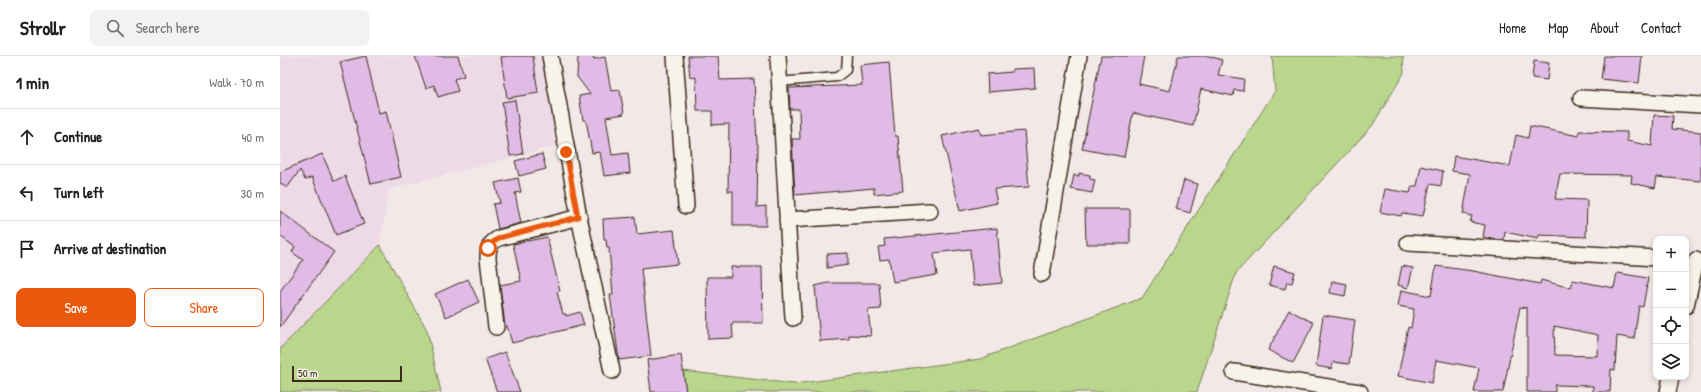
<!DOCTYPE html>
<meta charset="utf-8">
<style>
:root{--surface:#fff;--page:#f2f2f2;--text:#202124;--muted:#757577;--line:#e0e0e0;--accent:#ea580c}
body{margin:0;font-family:"Patrick Hand",sans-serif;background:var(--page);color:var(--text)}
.controls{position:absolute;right:12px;bottom:12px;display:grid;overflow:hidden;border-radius:8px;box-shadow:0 2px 6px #0003}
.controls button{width:36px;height:36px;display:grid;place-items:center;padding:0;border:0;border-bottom:1px solid var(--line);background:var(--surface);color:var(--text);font:20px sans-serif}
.scale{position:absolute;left:12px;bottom:10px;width:110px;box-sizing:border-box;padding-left:4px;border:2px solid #3b2a1e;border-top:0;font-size:11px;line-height:14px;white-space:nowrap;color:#3b2a1e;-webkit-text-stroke:3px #f7f3e8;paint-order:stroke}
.stop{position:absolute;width:12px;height:12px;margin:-9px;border:3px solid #ea580c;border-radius:50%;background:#fff}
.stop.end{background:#ea580c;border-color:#fff;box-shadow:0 1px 4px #0008}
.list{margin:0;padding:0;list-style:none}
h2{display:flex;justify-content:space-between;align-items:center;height:52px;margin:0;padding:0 16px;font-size:17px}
h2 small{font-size:13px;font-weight:400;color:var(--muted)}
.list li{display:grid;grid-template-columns:26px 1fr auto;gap:12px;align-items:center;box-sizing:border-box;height:56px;padding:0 16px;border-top:1px solid var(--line)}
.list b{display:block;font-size:15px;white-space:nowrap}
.list em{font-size:13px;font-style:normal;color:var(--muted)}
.actions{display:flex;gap:8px;padding:12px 16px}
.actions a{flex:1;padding:9px 0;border:1px solid var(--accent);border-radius:8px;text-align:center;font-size:14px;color:var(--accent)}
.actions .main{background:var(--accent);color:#fff}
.icon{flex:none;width:22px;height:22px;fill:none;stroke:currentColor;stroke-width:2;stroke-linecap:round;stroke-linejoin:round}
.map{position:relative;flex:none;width:1421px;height:336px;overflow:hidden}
header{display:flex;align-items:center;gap:24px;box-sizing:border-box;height:56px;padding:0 20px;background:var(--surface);border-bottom:1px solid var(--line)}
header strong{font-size:19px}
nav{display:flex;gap:22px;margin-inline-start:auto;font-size:14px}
.search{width:280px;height:36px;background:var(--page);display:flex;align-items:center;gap:10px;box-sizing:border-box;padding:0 14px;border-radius:8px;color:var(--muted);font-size:15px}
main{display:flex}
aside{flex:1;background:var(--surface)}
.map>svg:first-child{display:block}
.built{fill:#eddae6}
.green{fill:#bad68d;stroke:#7a8056}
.building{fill:#e0bbe5;stroke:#3b2a1e;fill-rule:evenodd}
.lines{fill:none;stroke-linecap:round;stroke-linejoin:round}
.service-casing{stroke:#3b2a1e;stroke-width:11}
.minor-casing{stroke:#3b2a1e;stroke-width:18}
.service{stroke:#f7f3e8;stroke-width:8}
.minor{stroke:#f7f3e8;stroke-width:15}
.route{stroke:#ea580c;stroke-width:5}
</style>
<header>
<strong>Strollr</strong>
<div class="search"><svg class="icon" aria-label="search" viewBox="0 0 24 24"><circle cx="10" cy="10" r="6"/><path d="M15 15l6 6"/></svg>Search here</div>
<nav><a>Home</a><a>Map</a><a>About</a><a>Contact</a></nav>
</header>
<main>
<aside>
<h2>1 min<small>Walk · 70 m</small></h2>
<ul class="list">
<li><svg class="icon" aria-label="ahead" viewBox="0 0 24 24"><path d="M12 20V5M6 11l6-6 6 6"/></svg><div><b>Continue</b></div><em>40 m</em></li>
<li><svg class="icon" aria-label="left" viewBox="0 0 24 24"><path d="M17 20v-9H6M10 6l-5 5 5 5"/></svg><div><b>Turn left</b></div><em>30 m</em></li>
<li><svg class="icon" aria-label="arrive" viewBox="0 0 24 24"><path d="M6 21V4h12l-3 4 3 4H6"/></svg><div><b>Arrive at destination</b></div></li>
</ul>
<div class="actions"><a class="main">Save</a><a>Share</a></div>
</aside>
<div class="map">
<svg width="1421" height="336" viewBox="0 0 1421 336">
<rect width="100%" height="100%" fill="#f2e8e7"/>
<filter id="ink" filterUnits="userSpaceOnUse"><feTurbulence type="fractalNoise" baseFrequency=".025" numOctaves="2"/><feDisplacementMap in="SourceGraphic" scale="8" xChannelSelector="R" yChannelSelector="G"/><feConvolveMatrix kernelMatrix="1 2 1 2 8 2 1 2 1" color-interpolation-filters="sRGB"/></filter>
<g filter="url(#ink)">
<path class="built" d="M0,0H262L277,90L109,133L100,189L0,293Z"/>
<path class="green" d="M992,0H1123L1124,17L1092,70L956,217L917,336H406L403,315L514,328L700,303L862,242L995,35Z
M100,189L147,274L161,336H0V293Z"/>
<path class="building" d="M86,0L99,57L106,55L121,121L91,128L60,6Z
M135,0H178L184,20L174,23L178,35L158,41L154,29L146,32Z
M228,0H253L258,37L227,42L221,1Z
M298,0H313L314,3L325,1L331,35L340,34L344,58L326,61L332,99L348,97L350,117L324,120L320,96L312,97L306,64H303L299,40L310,38L297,21Z
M408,0H438L440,24L474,23L477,88H478L477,151L486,150V170H453V135H448L449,68L432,69V55H417L416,21L410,22Z
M821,0H864L859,28L890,35L898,0H929L942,4L938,19L964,23L963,35L954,34L953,40L921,33L913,70L853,57L844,101L802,93Z
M1324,0H1362L1359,27L1321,23Z
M1254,5L1269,7L1267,24L1252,22Z
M609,6L615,80H618L623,135L594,138V132L515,139L512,83H520L519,53H510L509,32L582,29L580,9Z
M754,12L755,32L708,36L707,18L732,16V13Z
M235,44L243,98L230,100L222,46Z
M1374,59L1393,60L1392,73L1421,76V125L1377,121L1375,132L1351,127L1352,119L1280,118L1275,143L1307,144L1306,181L1259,179L1258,183L1225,176L1224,184L1213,183L1203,181L1205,169L1190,166L1192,160L1183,158L1190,118L1172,115L1174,100L1230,110L1236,79L1248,82L1250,70L1299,80V75L1347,76V85L1372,90Z
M699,72L701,79L744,75L749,131L714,133L717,147L680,155L662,80Z
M42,98L54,125L65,120L84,168L56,179L32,121L25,124L20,114L7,132L0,127V116Z
M262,98L266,113L239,120L235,105Z
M1141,110L1163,115L1161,130L1150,128L1143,160L1122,157L1121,160L1100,156L1105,133L1130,137L1132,130H1137Z
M799,117L810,119V123L815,124L812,137L791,133L794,119L799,120Z
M238,122L241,136L235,137L241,167L218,173L213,148L220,147L215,127Z
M904,124L918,128L910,157L896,153Z
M805,153H850V188H806Z
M0,155L54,196L0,271V235L23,204L12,196L15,191L0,180Z
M355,161L357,178L394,174L398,208L361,212L371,300L339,304L330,239H333L329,192H327L326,184H324L323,163Z
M717,172L722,227L693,230L690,193L654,197L657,219L613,226L609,203L600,204L598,191L605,190L604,183Z
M267,181L280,235L277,236L283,258H286V260L300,256L304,269L232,287L227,270H225L220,229L241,225L233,188Z
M568,197V209L547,212V198Z
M994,210L1015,216L1012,227L1007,226L1005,233L989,229Z
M1122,210L1133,212L1128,232L1118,229Z
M1156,210L1193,215L1260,228L1261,224L1291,232L1293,224L1334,232L1337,217L1368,222L1363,251L1359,250L1354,283L1337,280L1335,314L1331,313L1330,336H1313V330L1275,329V336H1247V252L1240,251L1223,336H1194L1199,312L1156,304L1152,327L1118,320L1128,271L1131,272L1134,253L1118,250L1121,234L1151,240ZM1274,270L1318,279L1317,300L1275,299Z
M451,211H482L483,267H452L453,282L428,283L427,221H451Z
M188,223L199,246L166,261L155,238Z
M1052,225L1067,228L1065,240L1050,237Z
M548,227H599L601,253L588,254L591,280L569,279V283L540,285L535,230Z
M1009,254L1034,267L1013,307L988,294Z
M1043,259L1075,264L1069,308L1053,306L1052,313L1036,310Z
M225,296L240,336H217L205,303Z
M401,299L406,336H371L367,304Z"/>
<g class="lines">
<defs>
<path id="service" d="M499,26L557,21L566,14L567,0"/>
<path id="minor" d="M270,0L299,161L332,315
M395,0L406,150
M498,0L513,262
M1301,42L1421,49
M507,164L650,155
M1128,187L1376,202
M762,218L799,0
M1406,250L1416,204
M216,271L208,202C208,191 210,187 219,182L299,161
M954,316L1080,336
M1388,336L1391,321"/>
</defs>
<use href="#service" class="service-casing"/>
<use href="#minor" class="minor-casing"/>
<use href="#service" class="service"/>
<use href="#minor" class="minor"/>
</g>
</g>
<g class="lines" filter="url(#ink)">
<path class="route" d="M208,192L213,186L219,182L298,161L286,96"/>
</g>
</svg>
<div class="controls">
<button>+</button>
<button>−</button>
<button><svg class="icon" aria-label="locate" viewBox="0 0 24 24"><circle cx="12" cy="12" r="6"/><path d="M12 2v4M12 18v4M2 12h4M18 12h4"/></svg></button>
<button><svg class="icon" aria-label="layers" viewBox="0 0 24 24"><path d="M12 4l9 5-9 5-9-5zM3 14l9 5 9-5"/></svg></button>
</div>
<div class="scale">50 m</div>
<div class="stop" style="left:208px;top:192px"></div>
<div class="stop end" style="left:286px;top:96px"></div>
</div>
</main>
